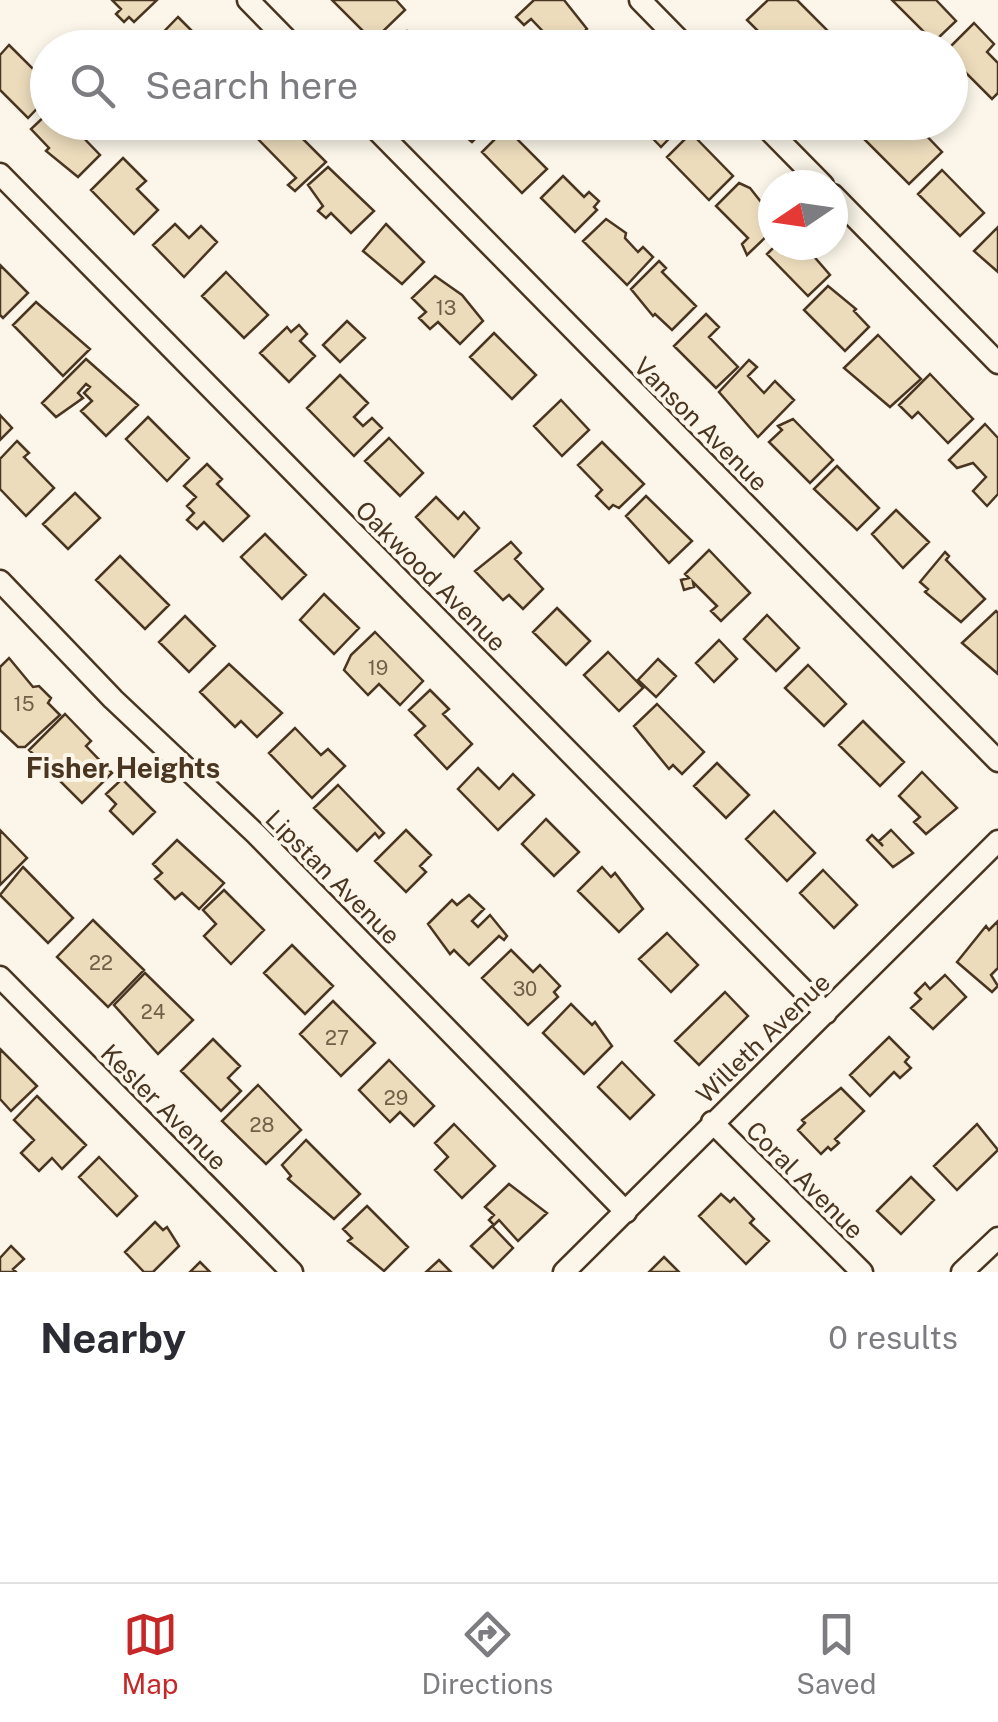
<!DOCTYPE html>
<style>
:root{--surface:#fff;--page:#f2f2f3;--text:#2b2b33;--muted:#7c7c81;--line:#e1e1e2;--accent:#c62828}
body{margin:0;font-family:"Public Sans",sans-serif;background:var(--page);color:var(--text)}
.compass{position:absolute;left:758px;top:170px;width:90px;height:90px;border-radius:50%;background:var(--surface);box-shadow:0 5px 15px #0003;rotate:257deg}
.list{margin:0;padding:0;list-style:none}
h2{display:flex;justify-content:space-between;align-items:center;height:130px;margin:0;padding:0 40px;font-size:42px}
h2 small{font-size:32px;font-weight:400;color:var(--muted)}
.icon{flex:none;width:55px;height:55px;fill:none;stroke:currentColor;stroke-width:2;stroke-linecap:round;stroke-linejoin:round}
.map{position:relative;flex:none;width:998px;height:1272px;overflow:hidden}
.search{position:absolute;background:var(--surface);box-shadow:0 5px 15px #0003;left:30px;right:30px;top:30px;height:110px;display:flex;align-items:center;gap:25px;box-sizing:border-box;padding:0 35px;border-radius:55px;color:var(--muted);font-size:38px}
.sheet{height:310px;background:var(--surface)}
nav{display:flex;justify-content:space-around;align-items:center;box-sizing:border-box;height:140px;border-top:2px solid var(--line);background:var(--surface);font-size:28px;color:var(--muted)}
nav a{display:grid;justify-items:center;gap:5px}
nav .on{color:var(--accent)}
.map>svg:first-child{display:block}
.building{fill:#ecdcbc;stroke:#4a3520;stroke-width:2.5}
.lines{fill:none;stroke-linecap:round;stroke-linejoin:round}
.minor-casing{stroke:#4a3520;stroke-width:25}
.minor{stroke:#fbf6e9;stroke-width:20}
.labels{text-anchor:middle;stroke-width:8;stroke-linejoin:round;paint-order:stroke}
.number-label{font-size:20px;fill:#725f47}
.street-label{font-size:25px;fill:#4a3520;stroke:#fbf6e9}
.neighbourhood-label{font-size:28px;font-weight:bold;fill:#4a3520;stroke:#fbf6e9}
</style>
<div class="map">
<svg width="998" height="1272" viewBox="0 0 998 1272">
<rect width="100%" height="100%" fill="#fbf6e9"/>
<path class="building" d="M112,0H157L134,22L129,17L124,22L116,14L121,9Z
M332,0H396L405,10L373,41Z
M534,0H564L587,29L568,48H559L531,19L524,25L516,17Z
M768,0H797L830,33L818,48H783L777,42L773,46L747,20Z
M892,0H936L956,21L934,42Z
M178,17L209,48H148Z
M974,23L994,44L987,52L998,63V93L992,99L950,57L949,48Z
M407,31L423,48H392Z
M9,45L36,72L40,67L48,74V97L28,118L0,90V55Z
M48,113V122H80L75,129L100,155L78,177L46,151L49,148L31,129Z
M271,122H286L326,162L295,191L288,185L296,178L256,137Z
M448,122H492L472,142Z
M637,122H685L661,147Z
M881,122H895L909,136L918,127L942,152L909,184L864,139Z
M506,128L547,169L522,193L482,152Z
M691,133L733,176L709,200L667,157Z
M123,158L146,181L137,189L158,210L134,234L91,190Z
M328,167L374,211L351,233L331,213L326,218L318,211L323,206L308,185Z
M942,170L984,213L960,236L918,194Z
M563,176L584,197L589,192L599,201L594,207L597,210L575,232L541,198Z
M739,183L750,188L773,217V230L747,255L742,244L748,238L716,206Z
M606,219L626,233L625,238L638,252L643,247L653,257L627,285L583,241Z
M175,224L189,238L201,226L217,242L184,277L153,245Z
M386,224L424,262L402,284L363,251Z
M998,227V272L974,251Z
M776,245H804L830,275L808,296L767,254Z
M659,261L666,268L662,272L696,306L672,330L655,314L653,316L631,289Z
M0,265L28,293L3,318L0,315Z
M226,272L268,315L244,338L202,296Z
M435,276L462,295L483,321L460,344L438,322L430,329L419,318L426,312L412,298Z
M828,286L856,309L854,311L869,327L845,351L804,310Z
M36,302L90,349L63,376L13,325Z
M706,314L719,327L709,337L738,367L716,388L674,346Z
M347,321L365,338L340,362L323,345Z
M299,325L307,334L300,341L315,356L289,382L260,353L287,327L291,332Z
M494,333L536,375L512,399L470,357Z
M878,335L921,379L890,407L844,368Z
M86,359L138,405L106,436L81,411L92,401L84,393L90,387L86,384L78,393L83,398L56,417L42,403Z
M749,360L757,367L748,376L764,393L775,381L794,400L758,437L719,392Z
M930,374L973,419L948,443L918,412L912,418L899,405Z
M340,375L368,403L354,417L363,426L372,418L382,428L354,456L307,408Z
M561,400L589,430L562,456L534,426Z
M0,415L12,428L0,440Z
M148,417L189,458L167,481L126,439Z
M793,419L833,460L810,483L769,442L782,430L778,426Z
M985,424L998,438V494L987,506L973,491L986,477L973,463L957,468L949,460Z
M389,438L423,473L400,496L365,461Z
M17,441L29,453L24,457L54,488L26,516L0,489V459Z
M602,442L644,484L619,508L613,505L609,509L596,496L602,490L578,465Z
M207,464L222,479L217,484L249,516L223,541L204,522L197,529L187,520L194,513L187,506L196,497L184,486Z
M837,466L879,508L857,530L814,489Z
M75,493L100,518L68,549L43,524Z
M646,496L692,541L669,563L626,516Z
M436,497L458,519L464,512L479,528L454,557L416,517Z
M896,510L929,542L903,568L872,534Z
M265,534L306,575L282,599L241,557Z
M511,542L521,553L515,559L543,589L523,609L509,595L503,600L475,571Z
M709,550L750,593L721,621L711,611L717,606L693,582L694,587L684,590L681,580L689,578L685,574Z
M945,552L949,556L946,560L985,599L961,622L925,592L928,589L920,582Z
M120,556L169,605L145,629L96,580Z
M324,594L359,628L334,654L300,620Z
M557,608L590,641L566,665L533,632Z
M996,611L998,613V674L962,643Z
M767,615L799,648L776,671L744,639Z
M185,616L215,646L189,672L159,642Z
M375,632L423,681L400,705L379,684L368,695L344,670L351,655Z
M719,640L737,659L714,682L696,663Z
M608,652L643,688L619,711L584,675Z
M9,658L33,687L39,686L51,698L48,703L60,715L25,747H18L0,730V667Z
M658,659L676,676L656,697L638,680Z
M229,664L282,713L257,737L241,721L235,727L200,692Z
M808,665L846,704L824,726L785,688Z
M430,690L449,709L443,714L472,744L447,769L415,735L425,726L409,710Z
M657,704L704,752L682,774L673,765L669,769L634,726Z
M65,714L91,741L86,746L112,773L82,803L29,750Z
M863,721L904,762L880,786L839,745Z
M295,728L321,755L328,749L345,766L312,798L269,753Z
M717,763L749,795L726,818L694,786Z
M478,768L499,789L513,774L534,795L498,830L458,789Z
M922,772L957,808L926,834L914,822L920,817L899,796Z
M122,779L155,812L133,834L110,811L116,804L106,794Z
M338,785L384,833L379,838L375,833L357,851L314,808Z
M774,811L815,853L787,881L746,839Z
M546,819L579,852L554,876L522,844Z
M0,830L27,858L0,885Z
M406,830L431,855L420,866L426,872L406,892L375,861Z
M891,830L913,853L893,867L867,840L872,835L883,846L879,841Z
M177,840L224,883L199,909L182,893L175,899L155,879L162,873L153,864Z
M23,867L73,918L48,943L0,895Z
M602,867L611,877L615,873L643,909L619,932L578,891Z
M823,870L857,905L834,928L800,893Z
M224,890L264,930L231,964L204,936L216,924L203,910Z
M469,895L484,909L472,921L478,927L490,915L507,936L504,940L499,936L469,965L454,950L450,954L428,924L452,900L457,905Z
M93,920L144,970L108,1007L57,957Z
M998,921V968L991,975L998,986L992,992L957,962L986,926L989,930Z
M667,933L698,965L671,992L639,959Z
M292,945L333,986L305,1014L264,973Z
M511,950L533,972L540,965L560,986L554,992L558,997L528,1025L482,978Z
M145,973L193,1020L158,1054L114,1005Z
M945,975L966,997L933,1029L911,1008L921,999L915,993L925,983L930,989Z
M725,992L748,1016L699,1065L675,1041Z
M333,1001L375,1043L341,1076L300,1034Z
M571,1004L592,1025L595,1022L612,1046L584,1074L543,1033Z
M889,1037L909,1057L905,1062L911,1068L900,1078L894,1072L870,1096L850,1075Z
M213,1039L240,1066L228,1078L241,1091L221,1111L181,1071Z
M0,1049L37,1086L11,1111L0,1099Z
M389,1060L434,1106L414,1126L400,1112L390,1122L359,1090Z
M622,1062L654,1095L630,1119L598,1087Z
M258,1085L301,1130L266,1164L222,1121Z
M841,1088L864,1111L835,1139L839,1143L831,1150L828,1147L821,1154L798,1130L805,1123L802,1120Z
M37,1096L86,1145L62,1169L52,1158L39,1171L21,1153L34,1140L14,1120Z
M454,1124L495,1166L462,1198L435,1170L448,1157L435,1143Z
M977,1124L998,1150L957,1190L934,1166Z
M306,1140L360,1194L334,1219L288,1179L291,1176L282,1165Z
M99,1157L137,1196L117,1216L79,1177Z
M911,1177L934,1200L901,1234L877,1211Z
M509,1184L547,1213L518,1241L499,1220L494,1225L489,1220L494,1215L485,1207Z
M721,1194L730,1202L734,1198L754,1219L750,1223L769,1241L746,1264L699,1216Z
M367,1206L408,1247L384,1271L348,1241L352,1238L343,1229Z
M155,1222L163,1230L167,1227L179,1246L153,1272H144L125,1252Z
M492,1226L513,1248L493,1268L471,1246Z
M11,1246L24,1259L13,1269L16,1272H0V1258Z
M664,1257L679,1272H649Z
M439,1260L451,1272H426Z
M200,1262L210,1272H190Z"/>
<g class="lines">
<defs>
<path id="minor" d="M248,0L295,48
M640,0L687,48
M369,122L998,761
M761,122L823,185
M0,174L826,1013
M833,195L998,363
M0,581L113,699L256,834L626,1212
M0,977L292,1272
M712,1122L862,1272
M564,1272L998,841
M962,1272L998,1238"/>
</defs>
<use href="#minor" class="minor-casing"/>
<use href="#minor" class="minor"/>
</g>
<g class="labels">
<g class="number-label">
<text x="446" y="315">13</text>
<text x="378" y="675">19</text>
<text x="24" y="711">15</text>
<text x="101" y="970">22</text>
<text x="525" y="996">30</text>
<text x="153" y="1019">24</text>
<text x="337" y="1045">27</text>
<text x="396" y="1105">29</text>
<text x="262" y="1132">28</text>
</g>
<g class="street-label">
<text transform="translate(701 424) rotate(45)" y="9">Vanson Avenue</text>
<text transform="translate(431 576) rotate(45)" y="9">Oakwood Avenue</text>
<text transform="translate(333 877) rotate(45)" y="9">Lipstan Avenue</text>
<text transform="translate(763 1038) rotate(-44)" y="9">Willeth Avenue</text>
<text transform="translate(164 1107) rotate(45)" y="9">Kesler Avenue</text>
<text transform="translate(805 1180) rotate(45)" y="9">Coral Avenue</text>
</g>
<g class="neighbourhood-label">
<text x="123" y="778">Fisher Heights</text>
</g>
</g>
</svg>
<svg class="compass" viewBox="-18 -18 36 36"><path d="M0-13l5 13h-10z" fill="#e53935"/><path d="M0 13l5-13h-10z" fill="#7c7c81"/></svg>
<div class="search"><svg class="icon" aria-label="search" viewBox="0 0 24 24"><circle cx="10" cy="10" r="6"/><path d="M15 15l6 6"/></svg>Search here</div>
</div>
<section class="sheet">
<h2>Nearby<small>0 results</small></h2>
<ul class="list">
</ul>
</section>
<nav>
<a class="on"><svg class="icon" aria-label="map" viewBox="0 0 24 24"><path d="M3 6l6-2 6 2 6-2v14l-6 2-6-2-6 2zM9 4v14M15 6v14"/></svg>Map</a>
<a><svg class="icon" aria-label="directions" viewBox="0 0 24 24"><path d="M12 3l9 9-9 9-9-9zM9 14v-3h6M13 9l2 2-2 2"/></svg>Directions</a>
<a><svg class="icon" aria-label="saved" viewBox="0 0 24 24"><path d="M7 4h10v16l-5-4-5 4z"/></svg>Saved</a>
</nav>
